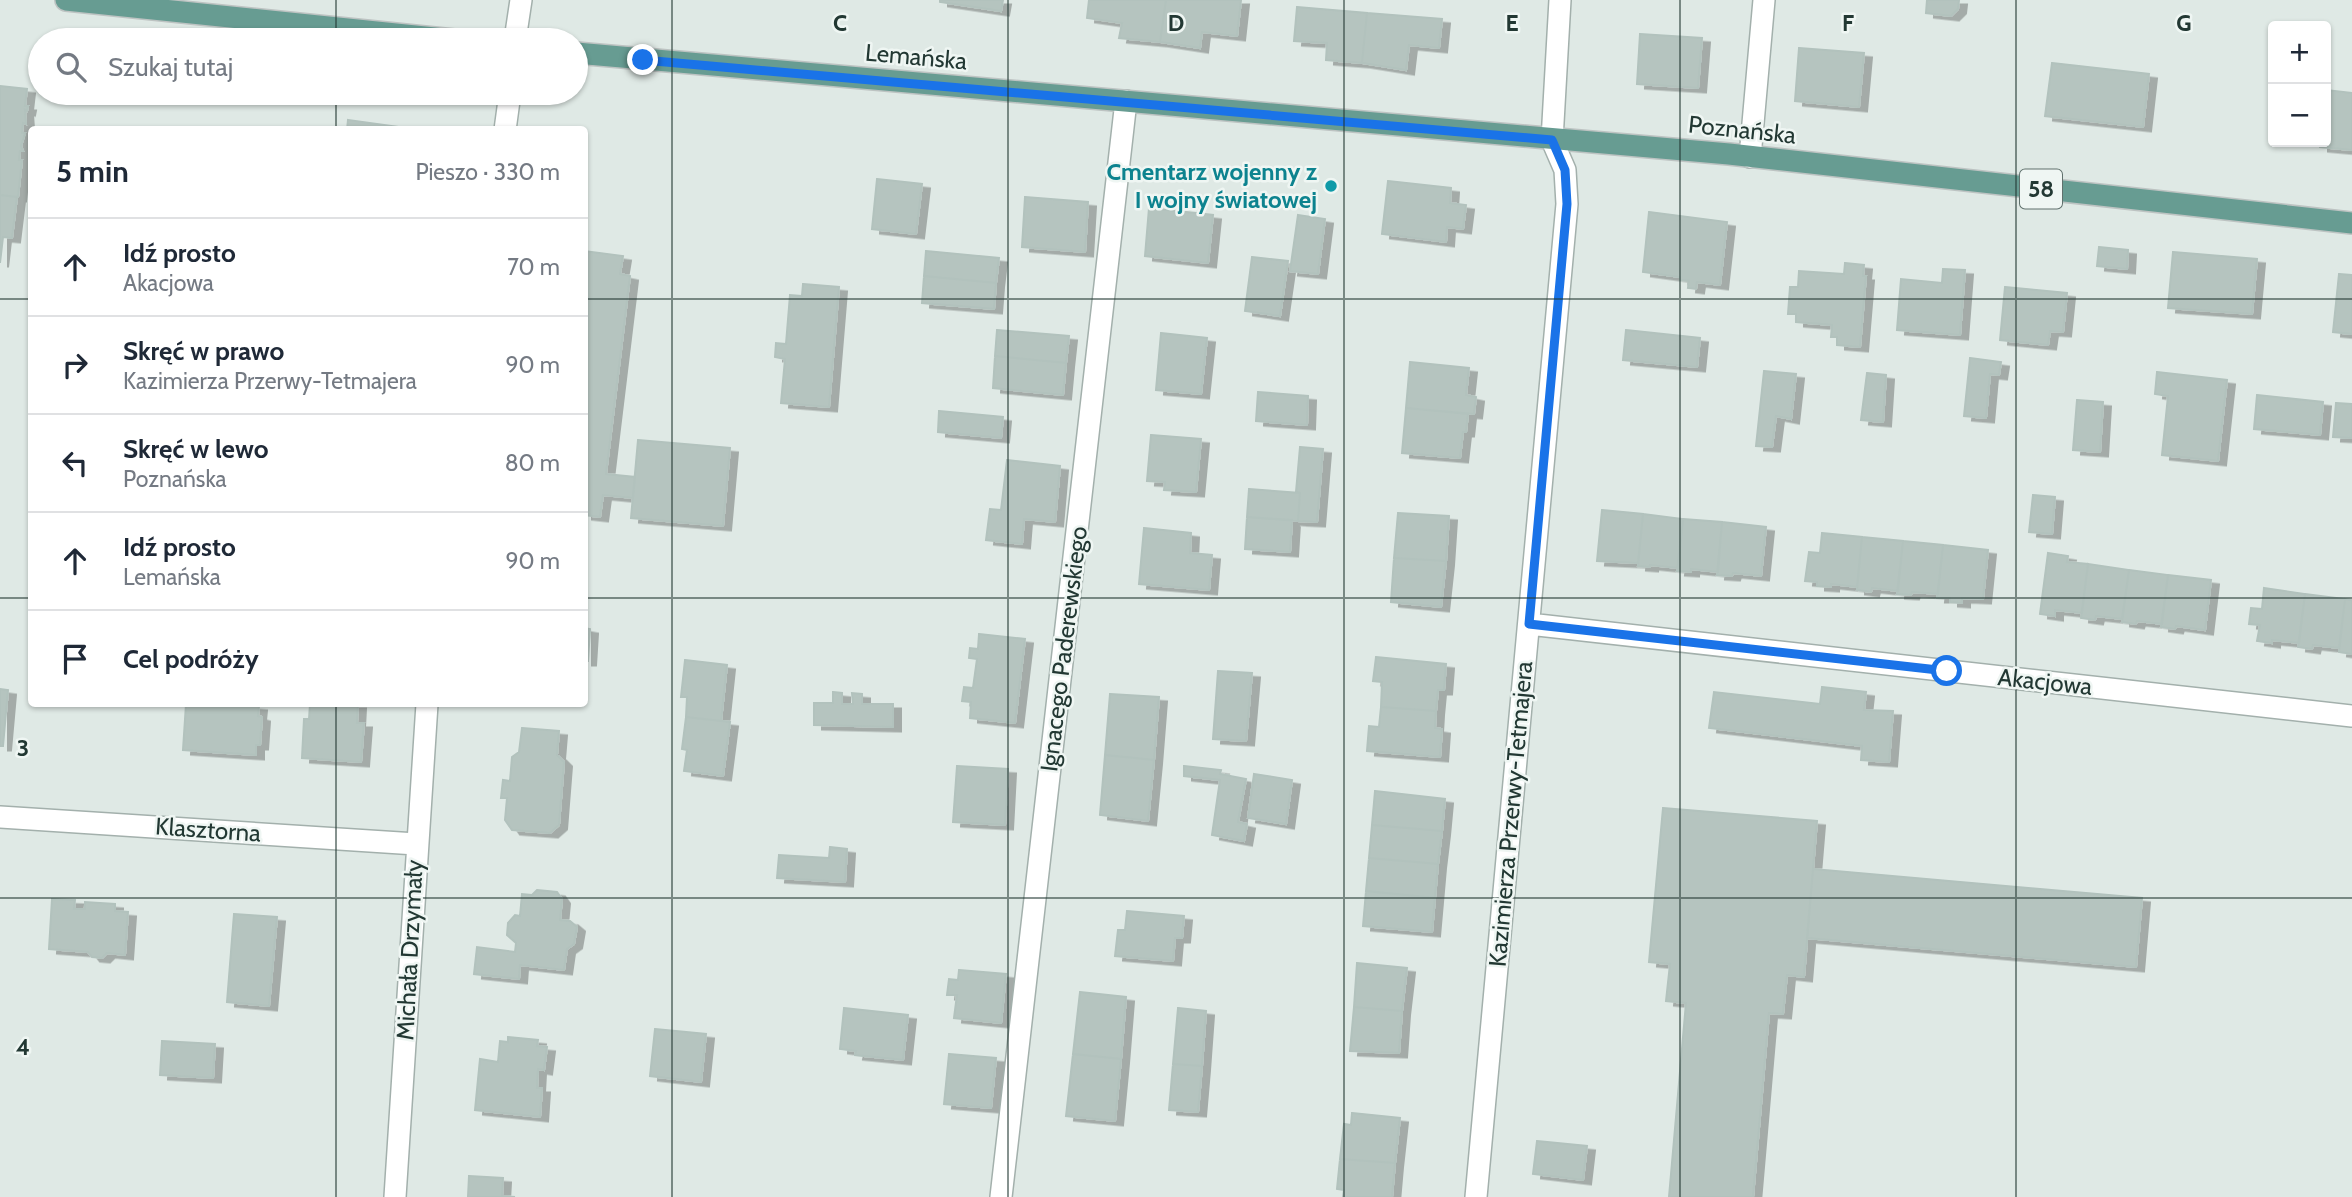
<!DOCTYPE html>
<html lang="pl">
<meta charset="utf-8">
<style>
:root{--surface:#fff;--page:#f2f2f3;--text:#1f2937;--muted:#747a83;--line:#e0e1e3}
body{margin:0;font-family:Cabin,sans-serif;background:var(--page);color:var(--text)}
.controls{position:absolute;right:21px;top:21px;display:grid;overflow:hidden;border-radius:7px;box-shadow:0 2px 5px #0004}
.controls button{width:63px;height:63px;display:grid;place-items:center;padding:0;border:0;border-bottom:2px solid var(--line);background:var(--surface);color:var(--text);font:35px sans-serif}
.stop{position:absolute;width:21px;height:21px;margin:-16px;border:5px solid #1a73e8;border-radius:50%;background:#fff}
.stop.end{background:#1a73e8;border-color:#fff;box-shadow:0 2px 7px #0008}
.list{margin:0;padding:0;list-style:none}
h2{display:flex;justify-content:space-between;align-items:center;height:91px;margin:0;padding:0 28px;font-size:30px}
h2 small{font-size:23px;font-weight:400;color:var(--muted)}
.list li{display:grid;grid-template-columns:46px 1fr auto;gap:21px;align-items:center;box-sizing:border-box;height:98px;padding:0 28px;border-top:2px solid var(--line)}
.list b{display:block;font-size:26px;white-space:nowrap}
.list p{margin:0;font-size:23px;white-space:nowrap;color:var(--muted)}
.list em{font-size:23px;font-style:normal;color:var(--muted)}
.icon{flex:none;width:38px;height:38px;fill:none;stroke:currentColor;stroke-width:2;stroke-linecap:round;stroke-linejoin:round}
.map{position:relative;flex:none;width:2352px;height:1197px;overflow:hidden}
.search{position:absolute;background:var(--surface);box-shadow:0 2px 5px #0004;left:28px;top:28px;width:560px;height:77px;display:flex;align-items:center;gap:18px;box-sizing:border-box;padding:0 24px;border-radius:38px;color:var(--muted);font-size:26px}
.panel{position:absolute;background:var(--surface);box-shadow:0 2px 5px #0004;left:28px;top:126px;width:560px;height:581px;border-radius:7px}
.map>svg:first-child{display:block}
.building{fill:#b5c4bf;stroke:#b2c2bd;stroke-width:2;filter:url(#shadow)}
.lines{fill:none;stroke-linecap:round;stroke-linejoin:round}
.street-casing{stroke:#a3b0ac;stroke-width:24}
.primary-casing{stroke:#bdc3c2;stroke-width:24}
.street{stroke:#fff;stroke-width:21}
.primary{stroke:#679c92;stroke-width:21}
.route{stroke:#1a73e8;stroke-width:9}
.grid{fill:none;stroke:#223833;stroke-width:2;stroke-opacity:0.55}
.culture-dot{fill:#0f9aa8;stroke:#eff6f3;stroke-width:2.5}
.labels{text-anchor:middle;stroke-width:5;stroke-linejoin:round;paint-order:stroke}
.shield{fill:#eff6f3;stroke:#60716d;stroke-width:2}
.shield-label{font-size:23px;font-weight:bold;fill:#223833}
.street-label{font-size:24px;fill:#223833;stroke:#eff6f3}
.culture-label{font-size:24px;font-weight:bold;fill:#0d838f;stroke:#eff6f3;text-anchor:end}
.grid-label{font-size:23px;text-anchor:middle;font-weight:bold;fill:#223833;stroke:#eff6f3;stroke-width:5;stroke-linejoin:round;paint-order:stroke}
</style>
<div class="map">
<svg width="2352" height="1197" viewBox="0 0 2352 1197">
<defs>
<filter id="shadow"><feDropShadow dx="8" dy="4.5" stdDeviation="0" flood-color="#0004"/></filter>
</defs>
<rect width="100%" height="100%" fill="#dfe9e5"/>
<path class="building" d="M940,0H1003L1001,11L940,2Z
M1089,0H1166L1160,42L1119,38L1122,23L1087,18Z
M1166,0H1241L1237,36L1202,32L1200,48L1160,42Z
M1927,0H1959L1958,9L1951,16L1926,13Z
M1297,7L1367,13L1362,63L1326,60L1327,43L1294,41Z
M1367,13L1442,19L1439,48L1409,45L1406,70L1362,63Z
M1640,34L1702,38L1698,88L1637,84Z
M1799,48L1864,53L1859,107L1795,101Z
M2052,63L2149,74L2143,127L2045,116Z
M0,86L27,89L25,106H28L27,111L25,110L26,124L23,123L22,133H25L21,146L23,151H20L19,160H22L18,197L0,195Z
M2326,90L2352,93V150L2320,147V142H2326Z
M348,120L414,129V130H347Z
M877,179L922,184L916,234L872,229Z
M1388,181L1451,188L1450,203L1466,205L1463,229L1447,227L1446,242L1382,234Z
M0,195L17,197L12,238L3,237L0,263Z
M1025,197L1088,202L1085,252L1022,247Z
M1149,208L1213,215L1208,263L1145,256Z
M1649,212L1727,222L1720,285L1697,282L1696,289L1688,288L1689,281L1680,280V277L1643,272Z
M1298,215L1325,219L1318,274L1290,271Z
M2099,247L2128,250L2127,269L2097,266Z
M584,251L623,256L620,274L630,276L606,474L635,477L633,498L603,495L600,517L584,515Z
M926,251L999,258L996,283L924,276Z
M2173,252L2257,259L2252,314L2168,308Z
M1252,257L1288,261L1280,316L1245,311Z
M1845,263L1864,265L1863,276H1866L1860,347L1837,345V337H1831L1832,325L1796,322V314H1788L1790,287H1798L1799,271L1844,274Z
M1943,269L1965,270L1960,335L1897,330L1901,279L1942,283Z
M2339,274L2352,275V334L2333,332Z
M924,276L996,283L994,309L922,303Z
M803,284L839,287L829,407L781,403L785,359L775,357L776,343L786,344L790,295L802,296Z
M2005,287L2067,293L2063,332L2050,331L2048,345L2000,340Z
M997,330L1069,336L1066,363L995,356Z
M1626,330L1700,338L1697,367L1623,360Z
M1161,333L1207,338L1201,394L1156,390Z
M995,356L1066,363L1063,395L993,388Z
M1970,358L2001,362L1999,375L1990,374L1986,418L1964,416Z
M1410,362L1469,368L1466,395L1476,397L1474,414L1406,408Z
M1764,371L1796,374L1791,419L1776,416L1772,447L1756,446Z
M2157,372L2227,380L2218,461L2162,455L2168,396L2155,394Z
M1867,373L1886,375L1883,422L1861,420Z
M1258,392L1308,396L1307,425L1256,421Z
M2257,395L2323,402L2320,435L2254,429Z
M2077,400L2103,402L2100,452L2073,450Z
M2336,403L2352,404V438L2333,437Z
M1406,408L1468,414L1466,432H1463L1460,458L1402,453Z
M939,411L1003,417L1001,438L938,432Z
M1151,435L1201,439L1196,492L1164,490L1165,482L1147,481Z
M638,440L730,448L723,526L631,518Z
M1300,447L1323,449L1317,522L1298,521L1300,493L1296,492Z
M1007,460L1060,466L1055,522L1024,519L1022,544L986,540L990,509L1001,510Z
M1249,489L1300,493L1298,521L1247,517Z
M2033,495L2055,497L2052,534L2029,532Z
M1602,510L1643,514L1638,563L1597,561Z
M1398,513L1449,516L1446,561L1394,558Z
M1643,514L1683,519L1678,568L1650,565V567L1638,566Z
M1247,517L1292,520L1290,552L1245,549Z
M1683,519L1722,522L1718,572L1691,569V572L1677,571Z
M1722,522L1766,527L1761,576L1733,573L1732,576L1717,575Z
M1144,528L1191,533L1190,553L1212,555L1209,590L1139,584Z
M1822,533L1862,537L1857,587L1831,584V587L1817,586V582L1805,581L1809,552L1820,553Z
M1862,537L1903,541L1898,591L1872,588L1871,592L1857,590Z
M1903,541L1943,545L1938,594L1912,592L1911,595L1897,594Z
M1943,545L1988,550L1983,599L1962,598V603L1950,602V598H1937Z
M2048,553L2068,556L2067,562L2088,564L2082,613L2055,610V616L2040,614Z
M1394,558L1446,561L1441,607L1391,602Z
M2088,564L2129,570L2122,619L2096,616L2095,620L2081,618Z
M2129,570L2168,575L2162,624L2137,621L2136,624L2122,622Z
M2168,575L2211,580L2205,630L2176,626L2175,629L2161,627Z
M2264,588L2305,594L2299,643L2272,640V643L2257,641L2260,625L2249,624L2251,608L2262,609Z
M2305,594L2345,599L2339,648L2313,645L2312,649L2298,647Z
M2345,599L2352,600V654L2339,652Z
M584,628L590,629L588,661H584Z
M979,634L1025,639L1015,723L970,718L971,702L962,701L964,687L973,688L977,659L969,658L970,648L978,649Z
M1376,657L1446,664L1444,690H1438L1436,711L1381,707L1382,682L1373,681Z
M685,660L727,665L721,721L686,717L687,697H681Z
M1218,671L1252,673L1246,741L1213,739Z
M1822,687L1866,692L1864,710L1893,711L1889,762L1861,760L1862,746L1709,728L1714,692L1820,704Z
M0,689L8,690L3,746H0Z
M833,692L842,693V704H853L852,693L862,694V704H893V727L814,725V703H833Z
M1110,694L1159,697L1154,760L1105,755Z
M186,704H235L259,706L258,716L262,717L260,745H256V755L183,750Z
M310,704H358L357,723H364L361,762L302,758L304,719H309Z
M1381,707L1436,711L1435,728L1442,729L1440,757L1367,751L1369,726L1379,727Z
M686,717L730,722L723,776L684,771L687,750L682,749Z
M522,728L559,731L557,755L564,762L559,825L550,833L512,830L505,820L507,798H501L503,780L510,781L512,757L519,752Z
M1105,755L1154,760L1148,821L1100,815Z
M957,766L1008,769L1005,825L953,822Z
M1184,766L1221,770L1220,774L1246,779L1238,822L1247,824L1244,841L1212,835L1220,780L1184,776Z
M1254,774L1292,780L1286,824L1248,818Z
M1375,791L1445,799L1442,831L1372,825Z
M1663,808L1817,821L1804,977L1787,975L1783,1014L1769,1013L1753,1197H1669L1686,1003L1666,1001L1670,964L1649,962Z
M1372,825L1442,831L1438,864L1369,858Z
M830,847L847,849L845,882L777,878L779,855L829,858Z
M1369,858L1438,864L1435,898L1366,891Z
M1813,869L2142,898L2136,967L1807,938Z
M537,890L557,892L562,899L560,920L570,921L577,927L574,944L567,949L564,970L520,965L519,979L474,974L477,947L515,952L516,943L507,935L508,923L515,915L520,916L522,894L532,895Z
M1366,891L1435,898L1432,932L1363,926Z
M52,899L75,900L74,909H85V902L115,904V911L128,912L125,955L107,953L102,958L92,957L88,952L49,949Z
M1127,911L1184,916L1182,938H1175L1173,961L1115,956L1118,930H1125Z
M234,914L277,917L269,1006L227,1002Z
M1357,963L1407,968L1402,1011L1354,1007Z
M959,970L1006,974L1001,1023L954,1018L957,995H947L949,979L958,980Z
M1080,992L1126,997L1121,1059L1073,1054Z
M1354,1007L1402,1011L1399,1053L1350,1051Z
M844,1008L908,1015L903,1060L855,1055L856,1051L840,1049Z
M1178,1008L1206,1011L1202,1066L1173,1064Z
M655,1029L706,1034L701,1082L650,1076Z
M508,1037L538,1040L537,1046L547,1047L544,1070L538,1069L537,1088H542L540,1117L475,1110L480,1059L498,1062L500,1041L508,1042Z
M162,1041L215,1044L213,1078L160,1075Z
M949,1054L996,1058L991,1108L944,1104Z
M1073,1054L1121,1059L1115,1121L1066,1116Z
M1173,1064L1202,1066L1198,1112L1169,1110Z
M1352,1113L1400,1118L1395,1163L1340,1159L1344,1124L1351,1125Z
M1537,1141L1587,1146L1583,1180L1533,1174Z
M1340,1159L1395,1163L1392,1197H1343L1344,1190L1337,1189Z
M469,1176L503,1178L502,1196L515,1197H468Z"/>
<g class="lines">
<defs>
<path id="street" d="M515,40L521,0
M505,130L510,93
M1750,157L1764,0
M1529,624L2352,716
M0,817L416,844
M395,1197L427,704
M1001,1197L1126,101
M1476,1197L1567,204L1565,170L1552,140L1560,0"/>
<path id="primary" d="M66,0L454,40
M576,53L1729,154L2352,223"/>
</defs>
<use href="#street" class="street-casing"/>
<use href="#primary" class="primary-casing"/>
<use href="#street" class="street"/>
<use href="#primary" class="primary"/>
</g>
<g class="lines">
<path class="route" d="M643,60L1552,140L1565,170L1567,204L1529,624L1947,671"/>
</g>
<path class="grid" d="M336,0V40M672,0V1197M1008,0V1197M1344,0V1197M1680,0V1197M2016,0V1197M336,93V130M0,299H32M584,299H2352M0,598H32M584,598H2352M336,704V1197M0,898H2352"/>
<circle class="culture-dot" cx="1331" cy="186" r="7"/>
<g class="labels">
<rect class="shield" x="2020" y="169.5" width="42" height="39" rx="5"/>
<g class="shield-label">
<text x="2041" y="197">58</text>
</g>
<g class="street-label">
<text transform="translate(916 57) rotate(5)" y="8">Lemańska</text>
<text transform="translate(1742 130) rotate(6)" y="8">Poznańska</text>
<text transform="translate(1064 649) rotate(-83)" y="8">Ignacego Paderewskiego</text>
<text transform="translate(2045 682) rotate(6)" y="8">Akacjowa</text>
<text transform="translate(1511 814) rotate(-85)" y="8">Kazimierza Przerwy-Tetmajera</text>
<text transform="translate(208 830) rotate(4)" y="8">Klasztorna</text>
<text transform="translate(410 950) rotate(-87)" y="8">Michała Drzymały</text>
</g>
<g class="culture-label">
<text x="1317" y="180">Cmentarz wojenny z<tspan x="1317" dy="28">I wojny światowej</tspan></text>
</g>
</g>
<g class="grid-label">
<text x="840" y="31">C</text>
<text x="1176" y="31">D</text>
<text x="1512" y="31">E</text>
<text x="1848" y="31">F</text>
<text x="2184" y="31">G</text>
<text x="23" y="756">3</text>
<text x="23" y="1055">4</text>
</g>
</svg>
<div class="controls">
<button>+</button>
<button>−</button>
</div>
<div class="stop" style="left:1947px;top:671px"></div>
<div class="stop end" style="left:643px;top:60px"></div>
<div class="search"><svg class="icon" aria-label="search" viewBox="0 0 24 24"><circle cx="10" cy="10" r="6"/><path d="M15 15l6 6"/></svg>Szukaj tutaj</div>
<section class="panel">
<h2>5 min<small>Pieszo · 330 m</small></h2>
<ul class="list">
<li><svg class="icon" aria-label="ahead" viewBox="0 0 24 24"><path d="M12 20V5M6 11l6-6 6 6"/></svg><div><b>Idź prosto</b><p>Akacjowa</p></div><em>70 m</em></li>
<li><svg class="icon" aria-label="right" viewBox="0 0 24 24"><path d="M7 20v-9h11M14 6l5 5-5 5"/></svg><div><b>Skręć w prawo</b><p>Kazimierza Przerwy-Tetmajera</p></div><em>90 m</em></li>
<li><svg class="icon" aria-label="left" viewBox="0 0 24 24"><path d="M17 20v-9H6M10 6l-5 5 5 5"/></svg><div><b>Skręć w lewo</b><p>Poznańska</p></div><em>80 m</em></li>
<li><svg class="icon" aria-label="ahead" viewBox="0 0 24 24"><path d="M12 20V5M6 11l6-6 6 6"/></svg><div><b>Idź prosto</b><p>Lemańska</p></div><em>90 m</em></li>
<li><svg class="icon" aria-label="arrive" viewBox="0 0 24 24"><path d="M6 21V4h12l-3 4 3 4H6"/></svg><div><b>Cel podróży</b></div></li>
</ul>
</section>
</div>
